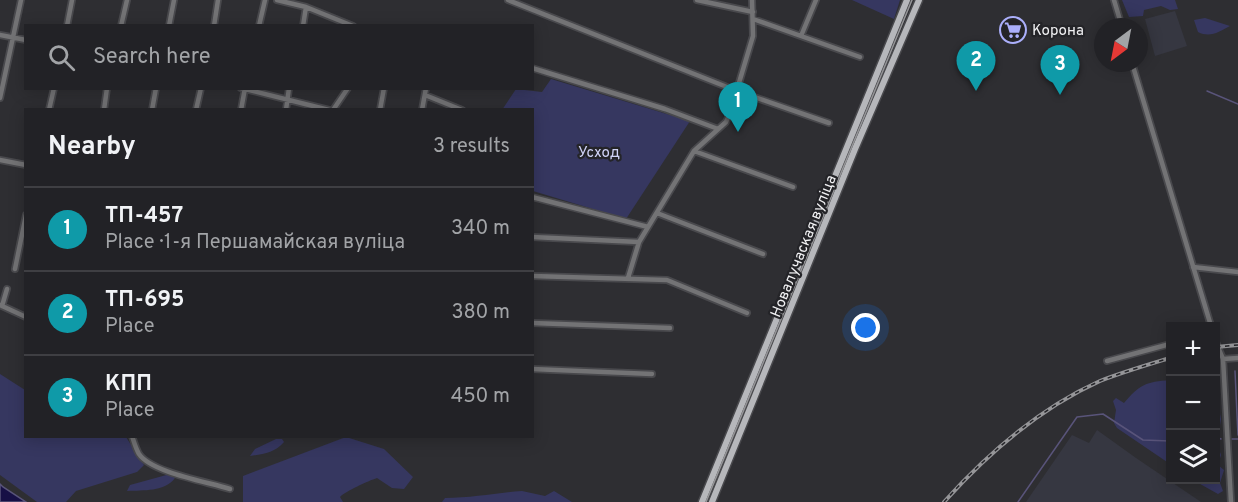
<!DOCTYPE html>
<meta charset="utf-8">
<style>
:root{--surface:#222226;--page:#2a2a2e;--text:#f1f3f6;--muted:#a2a4a7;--line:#3f3f43;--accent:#abaffb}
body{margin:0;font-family:Overpass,sans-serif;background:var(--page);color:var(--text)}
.controls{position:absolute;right:18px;bottom:18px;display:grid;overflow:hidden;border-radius:0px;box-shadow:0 3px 15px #0003}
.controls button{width:54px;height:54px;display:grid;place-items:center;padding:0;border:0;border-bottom:2px solid var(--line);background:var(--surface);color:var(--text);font:30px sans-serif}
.compass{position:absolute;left:1094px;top:18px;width:54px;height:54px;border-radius:50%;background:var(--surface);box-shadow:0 3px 15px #0003;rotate:212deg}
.you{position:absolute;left:866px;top:328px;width:21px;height:21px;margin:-15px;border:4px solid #fff;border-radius:50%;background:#1a73e8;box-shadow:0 0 0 9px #1a73e833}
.badge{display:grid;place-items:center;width:39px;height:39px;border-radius:50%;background:var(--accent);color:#fff;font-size:20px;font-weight:700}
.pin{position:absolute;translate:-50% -50px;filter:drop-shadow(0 2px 3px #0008)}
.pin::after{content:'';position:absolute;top:32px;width:21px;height:18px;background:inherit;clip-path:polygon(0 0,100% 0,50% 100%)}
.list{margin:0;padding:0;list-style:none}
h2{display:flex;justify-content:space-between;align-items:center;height:78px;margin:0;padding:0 24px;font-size:26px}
h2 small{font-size:20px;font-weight:400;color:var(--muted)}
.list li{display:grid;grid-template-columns:39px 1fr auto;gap:18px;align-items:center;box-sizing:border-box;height:84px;padding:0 24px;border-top:2px solid var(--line)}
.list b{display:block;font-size:22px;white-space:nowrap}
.list p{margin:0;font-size:20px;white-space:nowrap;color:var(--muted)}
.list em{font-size:20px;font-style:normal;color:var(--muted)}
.icon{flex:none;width:33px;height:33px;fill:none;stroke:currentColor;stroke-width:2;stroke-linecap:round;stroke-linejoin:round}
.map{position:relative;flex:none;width:1238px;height:502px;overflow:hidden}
.search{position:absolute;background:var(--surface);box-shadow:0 3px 15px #0003;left:24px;top:24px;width:510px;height:66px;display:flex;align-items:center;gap:15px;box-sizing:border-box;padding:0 21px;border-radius:0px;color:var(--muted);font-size:22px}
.panel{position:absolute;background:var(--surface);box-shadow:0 3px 15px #0003;left:24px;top:108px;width:510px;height:330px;border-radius:0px}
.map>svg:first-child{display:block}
.built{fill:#363741}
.green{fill:#363760}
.water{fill:#171045;stroke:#59547a;stroke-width:1.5}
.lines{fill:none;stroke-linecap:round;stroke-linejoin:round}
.stream{stroke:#59547a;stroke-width:1.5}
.minor-casing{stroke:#49494d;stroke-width:8}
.major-casing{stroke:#49494d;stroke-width:9}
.minor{stroke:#737375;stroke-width:4.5}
.major{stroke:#b6b7bb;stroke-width:6}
.tram{stroke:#959598;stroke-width:1.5}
.rail-casing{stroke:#959598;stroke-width:4}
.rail{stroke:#242428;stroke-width:1.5;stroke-dasharray:4.5;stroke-linecap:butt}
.labels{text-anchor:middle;stroke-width:4.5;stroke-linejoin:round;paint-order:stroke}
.poi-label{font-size:15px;fill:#f2f2f4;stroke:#242428;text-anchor:start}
.park-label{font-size:15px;fill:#d0d3f7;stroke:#242428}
.street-label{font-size:15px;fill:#f2f2f4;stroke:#242428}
</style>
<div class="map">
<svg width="1238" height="502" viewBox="0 0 1238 502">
<rect width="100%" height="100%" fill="#2e2e32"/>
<path class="built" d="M1175,11L1187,46L1155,56L1145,19Z
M1097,430L1136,458L1201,502H1026L1072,435L1089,443Z"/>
<path class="green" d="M852,0H900L894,19Z
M1122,0H1175L1178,9L1170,10L1161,6L1144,10L1143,16L1129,17Z
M1205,18L1230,26C1219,32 1210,38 1198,32L1194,20Z
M551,79L690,121L626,219L533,191L532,110H502L516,89L542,92Z
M0,374L25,390L26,436L126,437L144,465L137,472L76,491L66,502H37L0,475Z
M1170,380V464L1117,428L1114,423L1116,410L1113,401L1116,398L1124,403C1140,384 1146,382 1170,380Z
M1216,394L1221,419L1217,443L1221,455L1218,465L1224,470L1220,483L1223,491L1218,494L1193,480H1216Z
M346,437L384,449L413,477L404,489L392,488L377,478C368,481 346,491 340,497L343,502H243V476Z
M276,439H282L284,442C275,453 263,454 250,456L255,449Z
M170,474L175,478C165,492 143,490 127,491L130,485Z
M522,491L545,496L554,491L572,502H442L445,498C472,498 496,493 522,491Z"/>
<path class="water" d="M0,484L3,487L26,502H0Z"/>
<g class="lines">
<path class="stream" d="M1207,91L1238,104
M1235,371L1237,415
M1237,415L1238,435
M1216,431V437L1221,439
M1232,439H1238
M1018,502L1077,417L1103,414L1143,440L1170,441"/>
<defs>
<path id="minor" d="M277,0L306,7L353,26
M508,0L737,91L829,123
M697,0L753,12
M1114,0L1122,27
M753,19L860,57
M67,26L72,0
M121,26L127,0
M169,26L174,0
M214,26L218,0
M259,26L265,0
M303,26L306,7
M0,35L26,40
M801,36L816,0
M1132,63L1211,326
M532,68L665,109L718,129
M241,88L329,110
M425,95L462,110
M0,98L21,0
M49,110L54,88
M104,110L107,88
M152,110L156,88
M196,110L201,88
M241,110L245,88
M286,110L289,88
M333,110L348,88
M380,110L384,88
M422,110L426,88
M694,151L793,187
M0,160L26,165
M532,197L648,227
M657,213L763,254
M532,237L639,242
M1193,267L1238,272
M15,269L26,215
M532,276L667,280L747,313
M628,278L639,242L694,151L726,122L730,113L753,36L752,0
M0,305L26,317
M2,306L7,289
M532,323L670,328
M1216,342L1223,359L1231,502
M1223,359L1238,358
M1107,361L1170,344
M532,369L652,374
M132,436C134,442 136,449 139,454C152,473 209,482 230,489"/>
<path id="major" d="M702,502L907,0
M712,502L855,149L919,0"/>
</defs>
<use href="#minor" class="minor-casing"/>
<use href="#major" class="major-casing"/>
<use href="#minor" class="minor"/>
<use href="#major" class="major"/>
<path class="tram" d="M706,502L912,0"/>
<defs>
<path id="rail" d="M1216,347L1238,345
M944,502C988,453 1040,408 1100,381C1123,372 1147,365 1170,358"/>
</defs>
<use href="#rail" class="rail-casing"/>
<use href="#rail" class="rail"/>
</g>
<defs>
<symbol id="supermarket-ring" viewBox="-11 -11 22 22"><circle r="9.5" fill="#242428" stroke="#abaffb" stroke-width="1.5"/><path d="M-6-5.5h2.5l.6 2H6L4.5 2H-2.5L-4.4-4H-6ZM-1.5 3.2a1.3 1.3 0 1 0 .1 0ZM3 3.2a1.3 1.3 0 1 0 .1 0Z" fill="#abaffb"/></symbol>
</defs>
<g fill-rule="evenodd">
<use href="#supermarket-ring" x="998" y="15" width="30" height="30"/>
</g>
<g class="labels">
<g class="poi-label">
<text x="1032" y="35">Корона</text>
</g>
<g class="park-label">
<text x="599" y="157">Усход</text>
</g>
<g class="street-label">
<text transform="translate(803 246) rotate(-68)" y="5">Новалучаская вуліца</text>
</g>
</g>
</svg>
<div class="controls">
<button>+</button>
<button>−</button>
<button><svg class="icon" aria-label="layers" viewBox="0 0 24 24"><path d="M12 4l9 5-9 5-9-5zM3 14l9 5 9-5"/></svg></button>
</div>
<svg class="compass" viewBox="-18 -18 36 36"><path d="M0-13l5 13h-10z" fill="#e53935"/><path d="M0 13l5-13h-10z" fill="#a2a4a7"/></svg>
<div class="you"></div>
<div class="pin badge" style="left:738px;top:132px;background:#0f9aa8">1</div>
<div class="pin badge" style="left:976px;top:91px;background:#0f9aa8">2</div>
<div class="pin badge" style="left:1060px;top:95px;background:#0f9aa8">3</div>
<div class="search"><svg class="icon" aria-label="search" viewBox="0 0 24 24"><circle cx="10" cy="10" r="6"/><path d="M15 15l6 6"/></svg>Search here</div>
<section class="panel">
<h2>Nearby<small>3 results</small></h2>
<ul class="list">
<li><span class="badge" style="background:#0f9aa8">1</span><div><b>ТП-457</b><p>Place · 1-я Першамайская вуліца</p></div><em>340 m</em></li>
<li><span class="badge" style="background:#0f9aa8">2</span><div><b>ТП-695</b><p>Place</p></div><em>380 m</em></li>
<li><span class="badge" style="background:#0f9aa8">3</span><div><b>КПП</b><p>Place</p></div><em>450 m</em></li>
</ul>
</section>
</div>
